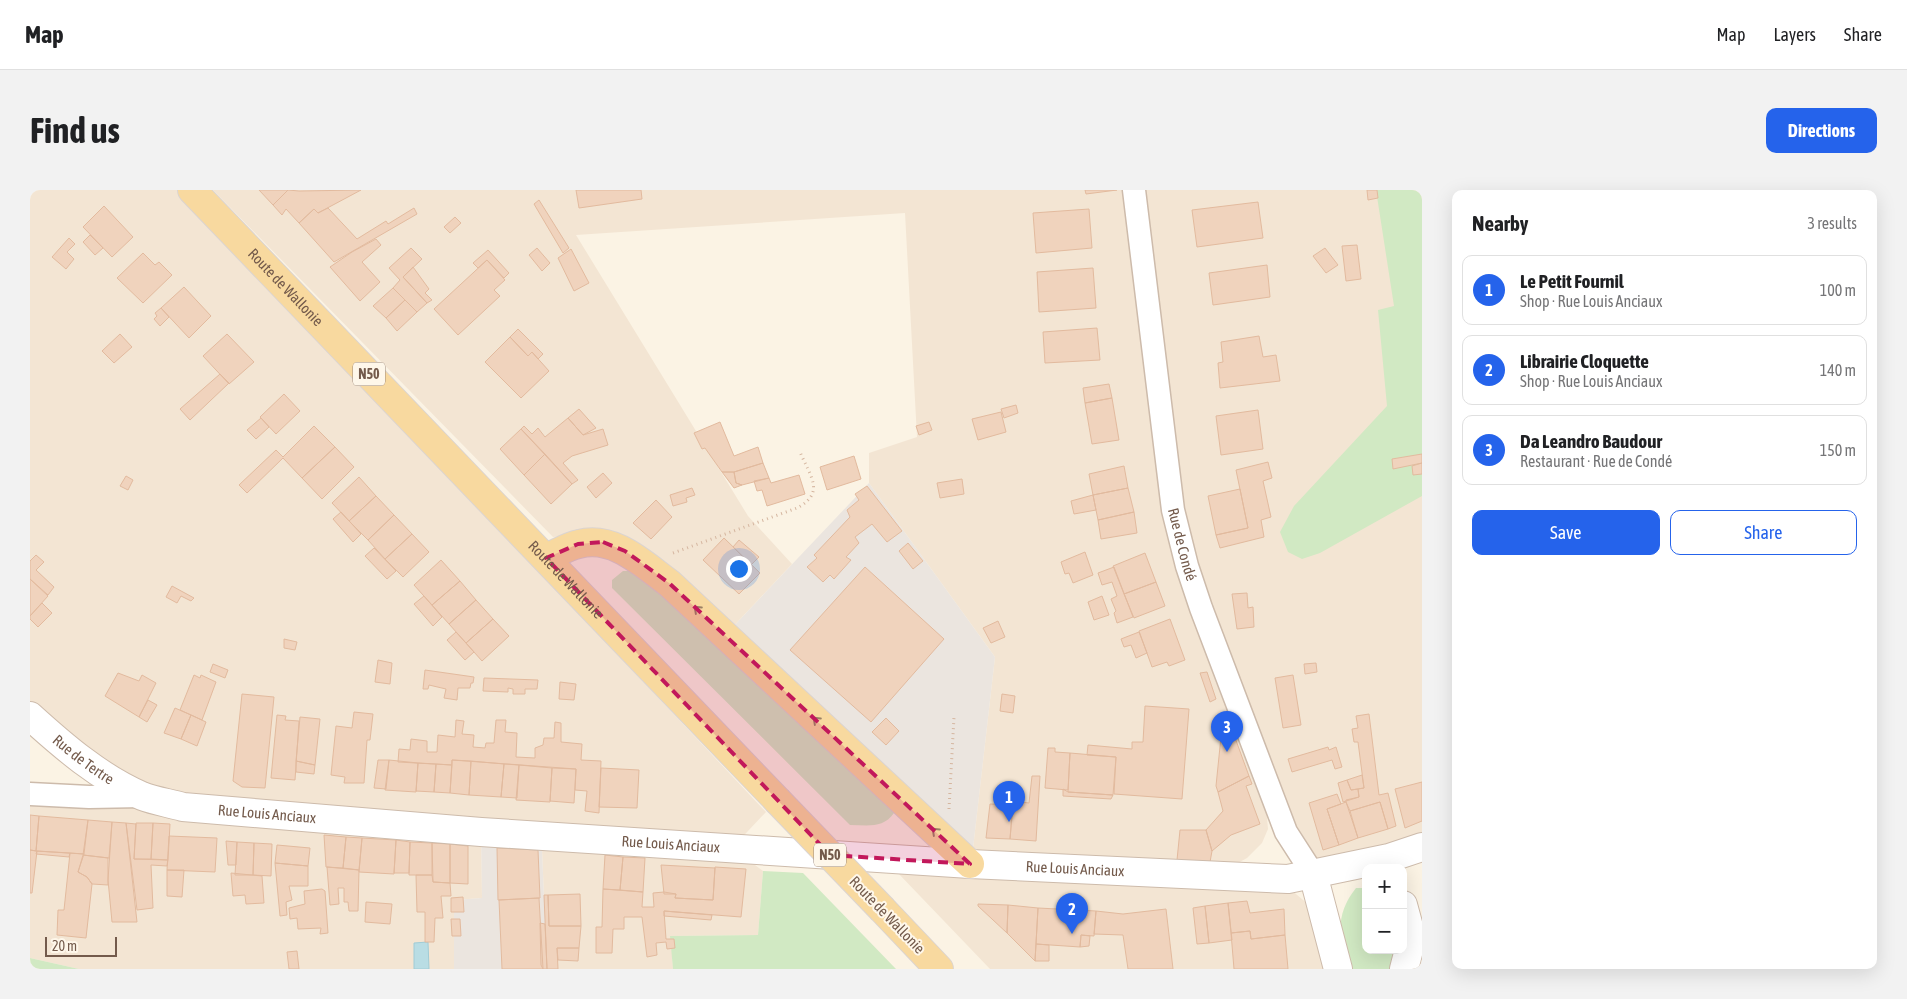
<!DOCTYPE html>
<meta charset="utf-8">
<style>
:root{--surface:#fff;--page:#f2f2f2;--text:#202124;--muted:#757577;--line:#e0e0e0;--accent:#2563eb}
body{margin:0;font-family:"Asap Condensed",sans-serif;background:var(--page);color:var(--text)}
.controls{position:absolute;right:15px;bottom:15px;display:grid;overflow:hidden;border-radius:10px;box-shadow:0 5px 20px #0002}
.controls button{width:45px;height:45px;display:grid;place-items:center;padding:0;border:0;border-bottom:1px solid var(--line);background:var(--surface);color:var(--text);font:25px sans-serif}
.scale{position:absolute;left:15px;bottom:12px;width:72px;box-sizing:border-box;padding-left:5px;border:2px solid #735a4b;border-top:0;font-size:14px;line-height:18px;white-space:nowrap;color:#735a4b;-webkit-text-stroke:4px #fef7ea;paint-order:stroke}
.you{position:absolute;left:708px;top:378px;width:18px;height:18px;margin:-12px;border:4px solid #fff;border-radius:50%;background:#1a73e8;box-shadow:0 0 0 8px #1a73e833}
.badge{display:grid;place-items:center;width:32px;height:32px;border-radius:50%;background:var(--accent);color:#fff;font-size:16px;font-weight:700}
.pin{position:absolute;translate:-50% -41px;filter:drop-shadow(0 1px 2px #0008)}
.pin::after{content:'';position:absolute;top:26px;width:18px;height:15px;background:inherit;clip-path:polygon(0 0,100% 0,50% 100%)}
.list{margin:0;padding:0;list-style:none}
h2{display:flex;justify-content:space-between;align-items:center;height:65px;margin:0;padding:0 20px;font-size:21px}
h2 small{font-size:16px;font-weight:400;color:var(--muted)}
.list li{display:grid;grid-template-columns:32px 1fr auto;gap:15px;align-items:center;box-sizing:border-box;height:70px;margin:0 10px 10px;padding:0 10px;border:1px solid var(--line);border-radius:10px}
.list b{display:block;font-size:19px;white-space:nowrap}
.list p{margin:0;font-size:16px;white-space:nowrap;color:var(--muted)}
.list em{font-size:16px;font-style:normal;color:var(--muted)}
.actions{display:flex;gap:10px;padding:15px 20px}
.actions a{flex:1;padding:11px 0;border:1px solid var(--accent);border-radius:10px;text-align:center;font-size:18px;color:var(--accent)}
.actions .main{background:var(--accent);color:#fff}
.map{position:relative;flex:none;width:1392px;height:779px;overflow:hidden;border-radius:10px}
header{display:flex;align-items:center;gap:30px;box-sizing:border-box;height:70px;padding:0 25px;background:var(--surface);border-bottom:1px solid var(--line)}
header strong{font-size:24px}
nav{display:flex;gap:28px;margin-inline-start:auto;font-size:18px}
.intro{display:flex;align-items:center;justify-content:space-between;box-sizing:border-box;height:120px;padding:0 30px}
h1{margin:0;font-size:35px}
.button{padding:12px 22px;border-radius:10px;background:var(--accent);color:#fff;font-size:18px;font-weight:700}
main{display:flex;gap:30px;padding:0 30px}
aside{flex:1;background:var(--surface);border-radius:10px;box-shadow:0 5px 20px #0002}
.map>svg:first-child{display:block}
.residential{fill:#f3e5d3}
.industrial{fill:#ebe5df}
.green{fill:#d1e9c3}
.water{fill:#b9dde4;stroke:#a0ccd6}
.building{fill:#f0d3bd;stroke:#e2ba9e}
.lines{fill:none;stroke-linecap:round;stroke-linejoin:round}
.minor-casing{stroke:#cdbbab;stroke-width:25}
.tertiary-casing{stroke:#cdbbab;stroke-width:30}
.primary-casing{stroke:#dbd4d0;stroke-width:30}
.path{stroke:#d5b6a0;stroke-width:3;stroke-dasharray:1 4;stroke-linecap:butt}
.minor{stroke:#fff;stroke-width:22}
.tertiary{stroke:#fff;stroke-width:28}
.primary{stroke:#f8d99f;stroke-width:28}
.primary-bridge-casing{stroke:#dbd4d0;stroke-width:30;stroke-linecap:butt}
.primary-bridge{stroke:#f8d99f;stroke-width:28}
.oneway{stroke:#9b8064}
.marked{fill:#c2185b;fill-opacity:0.2;stroke:#c2185b;stroke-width:4;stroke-dasharray:10 6;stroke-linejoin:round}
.labels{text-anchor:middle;stroke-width:4;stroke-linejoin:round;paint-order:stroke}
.shield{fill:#fef7ea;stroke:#9d897b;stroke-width:1}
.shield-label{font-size:14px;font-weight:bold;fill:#735a4b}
.street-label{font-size:15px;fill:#735a4b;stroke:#fef7ea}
</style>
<header>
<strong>Map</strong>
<nav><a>Map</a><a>Layers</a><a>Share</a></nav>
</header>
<div class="intro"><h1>Find us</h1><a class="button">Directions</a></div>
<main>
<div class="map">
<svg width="1392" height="779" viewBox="0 0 1392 779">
<rect width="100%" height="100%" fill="#fbf3e4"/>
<path class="residential" d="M0,0H162L506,378L736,622L702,658L733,681L728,745L641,746L643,779H517L512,659L451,642L452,708L424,710V779H49L0,768V605L149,617L0,526Z
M183,0H1392V645L1297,673L1289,671L1251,611L1236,617L1238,639L1232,653L1217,668L1197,679L942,667L965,467L839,293V263L887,247L875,23L546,45L718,326L762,374L699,441L572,341L523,347Z
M867,682L1260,699L1279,715L1295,779H960Z"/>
<path class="industrial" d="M839,293L965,467L942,667L699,441Z
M451,642L512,659L517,779H424V710L452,708Z"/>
<path class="green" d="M1346,0H1392V306L1290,363L1272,369L1258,362L1250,342L1264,316L1357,216L1348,120L1364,116Z
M593,381H600L640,407L862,614L864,623C853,639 837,635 820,635L582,398V390Z
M733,681L773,683L866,779H643L640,746L728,745Z
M1326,698H1336V760H1368L1359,779H1319C1308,748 1305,724 1326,698Z
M0,768L49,779H0Z"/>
<path class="water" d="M398,752L399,779H384V753Z"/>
<path class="building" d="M229,0H258L243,15Z
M258,0L269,1L331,0L288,23L284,19L269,33L256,19L252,25L243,15Z
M546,0H611L612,9L549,18Z
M1055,0H1087L1056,4Z
M1337,0H1347L1348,8L1338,10Z
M509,10L539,58L533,63L504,14Z
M1228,12L1233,48L1167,57L1162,20Z
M74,16L103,47L82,67L53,37Z
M298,18L327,49L356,31L358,34L384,18L387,24L304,72L269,33L284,19L288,23Z
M1059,19L1062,58L1006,63L1003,23Z
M425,27L431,33L420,43L414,37Z
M60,45L73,58L65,65L53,52Z
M39,48L45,54L37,62L44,69L36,79L22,67Z
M346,49L351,55L332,72L350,92L330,111L300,77L322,62Z
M1327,55L1331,89L1316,91L1312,56Z
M381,58L392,69L373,87L397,113L387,122L363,98L370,90L359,78Z
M507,58L520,73L512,81L499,65Z
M1295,58L1308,75L1296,83L1283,66Z
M541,59L559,93L544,101L528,68Z
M458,60L479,83L474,88L457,70L448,78L443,73Z
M113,63L125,75L129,72L142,85L113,113L87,88Z
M457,70L475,90L464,100L470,106L428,145L404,119Z
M1237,75L1240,107L1183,115L1179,83Z
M383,77L399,99L395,103L402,110L397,113L373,87Z
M1063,78L1066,118L1009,122L1007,82Z
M154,97L181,126L159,148L131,118Z
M363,98L375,110L356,128L343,116Z
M375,110L387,122L367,141L356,128Z
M131,118L139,127L130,136L124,129L127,126L125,123Z
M1067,138L1070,170L1015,173L1013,142Z
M488,139L513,164L508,169L502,162L498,166L480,147Z
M90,144L102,157L84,173L72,161Z
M197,144L224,172L199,194L173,166Z
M1229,146L1233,167L1246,165L1250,191L1190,198L1188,173L1193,172L1191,152Z
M480,147L498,166L502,162L519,181L491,208L455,172Z
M190,184L199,193L160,230L150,219Z
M1079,194L1082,208L1055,213L1053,198Z
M254,204L270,221L246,244L230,227Z
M1082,208L1089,250L1062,254L1055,213Z
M986,215L988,223L974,228L971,219Z
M549,219L566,238L553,245L538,228Z
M1228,220L1233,259L1191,265L1186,226Z
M971,222L976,242L948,250L942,229Z
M231,228L239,237L226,249L217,240Z
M538,228L553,245L573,239L578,255L542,266L533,273L548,290L542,294L491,239L494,236L502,244L508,238L515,247Z
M690,232L704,266L728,257L733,273L704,282H692L675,258L672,259L664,243Z
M899,232L902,240L889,245L886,236Z
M284,236L305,257L272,288L253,268L217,303L209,295L246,260L253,267Z
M491,239L515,264L494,285L470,259Z
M305,257L324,277L292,309L272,288Z
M515,264L542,294L521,314L494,285Z
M1392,264V273L1363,279L1362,269Z
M824,266L831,289L797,300L790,277Z
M1238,272L1242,288L1233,291L1241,327L1231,330L1234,347L1190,358L1186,345L1218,338L1206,280Z
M733,273L739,288L712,295L706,293L704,282Z
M1392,273V284L1383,285L1382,276Z
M1094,276L1098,298L1063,305L1059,284Z
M692,282H704L706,293L712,295L704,298Z
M573,283L582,293L566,308L557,297Z
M769,285L775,304L737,316L732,300L727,301L724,291L739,288L741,293Z
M96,286L103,290L98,300L90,296Z
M329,287L346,306L319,331L302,313Z
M932,289L934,304L910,308L907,293Z
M837,296L872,341L857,352L842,334L825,347L829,353L816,367L821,370L804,389L800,385L793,392L777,377L787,368L784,365L820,327L817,320L829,310L825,304Z
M662,298L665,305L656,308L657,312L643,316L640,305Z
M1098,298L1104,322L1068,330L1063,305Z
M1210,299L1218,338L1186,345L1178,306Z
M1063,305L1066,320L1044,324L1041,311Z
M346,306L364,325L338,350L319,331Z
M626,310L642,327L621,349L603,333Z
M311,322L331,344L323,352L303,329Z
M1104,322L1107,343L1071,349L1068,330Z
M364,325L382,344L355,369L338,350Z
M382,344L399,362L373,387L355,369Z
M694,348L730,383L709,404L673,370Z
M709,350L729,367L721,375L703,357Z
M878,353L893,371L883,379L869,361Z
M344,358L366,381L357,389L335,366Z
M1055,362L1063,385L1043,393L1039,383L1035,384L1031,372Z
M1115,363L1126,392L1094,404L1083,376Z
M6,365L14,372L6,380L24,397L18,405L0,389V371Z
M411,370L430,391L402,415L384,395Z
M835,377L914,449L841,532L760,460Z
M1084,377L1103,427L1087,433L1084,423L1086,421L1081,409L1087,406L1082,392L1072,395L1068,383Z
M0,389L18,406L0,426Z
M430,391L446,410L419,434L402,415Z
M1126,392L1135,416L1104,428L1094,404Z
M142,396L164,408L161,411L151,406L147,413L136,407Z
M1217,403L1218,418L1223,417L1224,437L1207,439L1202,404Z
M394,406L412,427L403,436L384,414Z
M1072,406L1079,425L1064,430L1058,412Z
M446,410L463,429L436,453L419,434Z
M12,413L22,423L8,437L0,429V426Z
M463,429L479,446L452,471L436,453Z
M1140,429L1155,470L1139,476L1137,472L1122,477L1109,441Z
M968,431L975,447L961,453L953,438Z
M426,442L444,462L435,470L417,450Z
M1109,442L1117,463L1106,468L1101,455L1094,457L1091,449Z
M254,449L267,452L265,460L254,458Z
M348,470L362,473L360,494L345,492Z
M1286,473L1287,482L1275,484L1274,474Z
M183,474L198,480L195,488L180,482Z
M395,480L444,487L443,493H441L440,498H428L427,510L414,508L416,499L399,495L398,499H393Z
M1177,482L1186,509L1180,512L1170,483Z
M88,483L109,491L112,485L126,493L109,527L75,506Z
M164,485L170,488L171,485L186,492L172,530L150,520Z
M1263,485L1271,535L1253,538L1245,488Z
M454,488L508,490L507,499H495V504H483V499L478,498V502L453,501Z
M530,492L546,494L544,510L529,509Z
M212,504L244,507L235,598L212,597L203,591Z
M972,504L985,506L983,523L970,521Z
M118,510L127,515L117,532L109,527Z
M1115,516L1159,519L1152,609L1084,604L1086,567L1057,565L1058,555L1102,559V552H1113Z
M145,518L161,525L151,549L134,543Z
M324,522L343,524L340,550H337L334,593H314L315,587L301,585L306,536L322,538Z
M1339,524L1349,605L1358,603L1366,636L1358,639L1350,612L1320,621L1316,612V610L1329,607L1328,599L1334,598L1328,552H1324L1322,539L1328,538L1326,526Z
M161,525L176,532L167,556L151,549Z
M247,525L256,526L255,530L269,531L265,590L241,588Z
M270,527L290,529L285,575L266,571Z
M856,528L869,541L856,555L842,542Z
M426,530L434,531L432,544L444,545L443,557L455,558L456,553H464L466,530H476L475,542L487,543L486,567L505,568V558L513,555L514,548H524L525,532L531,533V552L552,554L551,570L571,571L569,623L555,621L557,601L545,600L546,579L422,570V575L368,572L369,559L380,560L381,549L397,551V562H407L408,545L425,547Z
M1200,534L1219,586L1188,602L1186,596L1192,537Z
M1298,557L1299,560L1306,557L1312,577L1305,579L1302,570L1262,582L1258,569Z
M1018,558H1025V562L1040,563L1038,600L1015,598Z
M1040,563L1086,567L1083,605L1038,602Z
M348,570H359L356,599L344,598Z
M359,570L388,573L386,602L355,600Z
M422,570L441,571L439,605L420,603Z
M266,571L285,575L284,584L266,582Z
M441,571L474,574L471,607L439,605Z
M388,573L406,574L404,602L386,601Z
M406,574L422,575L420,603L404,602Z
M474,574L489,575L487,608L471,607Z
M489,575L522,578L520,612L486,610Z
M522,578L546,579L544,613L520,611Z
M571,578L609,580L607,618L569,617Z
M1332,585L1334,598L1321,600L1317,590Z
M1002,586H1010L1006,651L980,649L983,611L999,613Z
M1219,586L1222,594L1216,596L1230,634L1201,645L1182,661L1176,640L1193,621L1188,602Z
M1317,590L1321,600L1328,599L1329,607L1313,612L1308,593Z
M1392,592V631L1375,638L1365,599Z
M1033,599L1038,602L1083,605L1081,609L1033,606Z
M1307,604L1311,614L1297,619L1309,655L1293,660L1279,613Z
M1316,612L1328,648L1309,655L1297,619Z
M1350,612L1358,639L1328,648L1320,621Z
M960,614L983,615L980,649L956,648Z
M0,625L9,626L6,661L0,660Z
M9,626L58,630L54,664L6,661Z
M58,630L82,632L79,668L53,665Z
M82,632L96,633L107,732H82L78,690Z
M96,633L106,634L104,669L138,670L137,676L121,675L123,718L107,720Z
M106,633H123L121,669H104Z
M123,633L140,634L138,670L121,669Z
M1150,640H1176L1182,661L1180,672L1147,670Z
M294,645L316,647L313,678L296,677Z
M139,646L187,648L185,682L137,680Z
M316,647L332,648L329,680L313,678Z
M332,648L366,650L364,684L329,682Z
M366,650L380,652L379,683H364Z
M196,651L207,652L206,675H198Z
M207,652L224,653L223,685H205Z
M380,652L402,653V685H379Z
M224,653L242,654L241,686L223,685Z
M402,653L420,654V693L403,692Z
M420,654L438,656V694L420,693Z
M247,655L280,658L278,676L245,673Z
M467,658L508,660L510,708L468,710Z
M0,660L7,661L2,703H0Z
M7,661L40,663L39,667L6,664Z
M40,663L54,664L48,682L57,687L62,694L56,748L27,745L28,720H34Z
M53,665L78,668V695L62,694L57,687L48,682Z
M575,665L593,667L590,700L573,699Z
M593,667L615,668L613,702L590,700Z
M245,673L278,676V696H259L262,710L256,712L257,725L250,726Z
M631,675L685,678L683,710L645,708L646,704H634Z
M297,677L329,680L328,721H319L318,712H314V698H308L309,714L300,715Z
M685,677L716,679L711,727L634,721L636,749H644L645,758L637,759L636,752L626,753L627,765L617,767L612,727H594V739H583L582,763H566V737H572L573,699L613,702L612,717H624L623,703L634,702L646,704L645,708L683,710Z
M137,680H154L152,707L137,706Z
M201,683L232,686L234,713L216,714L215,705L203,706Z
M386,685H402L403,692L420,693L421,706H411L413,728H405L404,752H395V722H387Z
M292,699L295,701L298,743L290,744L291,738L268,739L267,728L260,729L259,718L275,714L274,701Z
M550,704L551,736H519L518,705Z
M514,705H518L519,736H551L549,758H527L528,779H517Z
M433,707L434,722H421V708Z
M509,708L513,779H472L469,710Z
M1217,711L1220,723L1254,719L1255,745L1221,749L1220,741L1201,743L1198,713Z
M336,712L362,714L360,734L335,732Z
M1198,713L1202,750L1179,753L1175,716Z
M948,714L978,715L977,743L948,716Z
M978,715L1008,718L1005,771L977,743Z
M1175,716L1179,753L1167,754L1163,718Z
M1008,718L1066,721L1064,746L1051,745L1050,757L1006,754Z
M1136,719L1143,779H1098L1093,745L1064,744L1066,721L1093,724Z
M634,721L682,725L681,730L634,726Z
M421,729H430L431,746H422Z
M510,733L515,734L517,779H513L511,775Z
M1220,741L1221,749L1255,745L1258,779H1204L1201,743Z
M1051,745L1060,746L1059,756L1050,757Z
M1006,754L1019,755V771H1005Z
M527,758H549L548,771L528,770Z
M267,761L269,779H259L257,762Z"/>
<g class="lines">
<defs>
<g id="minor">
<path id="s1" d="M1104,0L1143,320L1157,376L1171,418L1256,642L1283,684"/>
<path d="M0,604L59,607L112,606"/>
</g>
<g id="tertiary">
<path id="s2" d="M0,526C33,556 70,588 112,606C125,611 139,613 153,617L451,642L940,674L1258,689L1359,668L1392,657"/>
<path d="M1283,684L1308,779"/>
<path d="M1373,715L1382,748L1374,779"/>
</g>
<g id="primary">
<path id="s3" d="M162,0L747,610"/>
<path d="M516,368C526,364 538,356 549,354C584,345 613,374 639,393L940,674"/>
<path d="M853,720L909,779"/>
</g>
</defs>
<use href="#minor" class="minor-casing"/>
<use href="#tertiary" class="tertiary-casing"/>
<use href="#primary" class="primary-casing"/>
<path class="path" d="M643,363L767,318C796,303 780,286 770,262
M919,619L924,527"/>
<use href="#minor" class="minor"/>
<use href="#tertiary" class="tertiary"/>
<use href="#primary" class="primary"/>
<defs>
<path id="primary-bridge" d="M747,610L853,720"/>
</defs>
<use href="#primary-bridge" class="primary-bridge-casing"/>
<use href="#primary-bridge" class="primary-bridge"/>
</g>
<defs><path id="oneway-chevron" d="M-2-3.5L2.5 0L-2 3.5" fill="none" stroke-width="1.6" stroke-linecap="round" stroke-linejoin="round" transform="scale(1.25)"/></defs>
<g class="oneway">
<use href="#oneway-chevron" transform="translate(667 419) rotate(-137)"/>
<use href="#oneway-chevron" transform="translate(786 530) rotate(-137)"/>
<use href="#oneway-chevron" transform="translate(905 641) rotate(-137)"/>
</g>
<path class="marked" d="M573,352L595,361L639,393L940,674L800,665L516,368L548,354Z"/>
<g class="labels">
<g class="shield">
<rect x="323" y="172.5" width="32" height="23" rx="4"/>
<rect x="784" y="653.5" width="32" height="23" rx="4"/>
</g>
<g class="shield-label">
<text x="339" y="189">N50</text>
<text x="800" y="670">N50</text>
</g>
<g class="street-label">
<text dy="5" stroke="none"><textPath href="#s3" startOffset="135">Route de Wallonie</textPath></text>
<text dy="5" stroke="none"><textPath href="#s1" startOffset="358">Rue de Condé</textPath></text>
<text dy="5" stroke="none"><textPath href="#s3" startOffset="540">Route de Wallonie</textPath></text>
<text dy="5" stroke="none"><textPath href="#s2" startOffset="69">Rue de Tertre</textPath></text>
<text dy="5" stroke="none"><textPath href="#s2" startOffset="265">Rue Louis Anciaux</textPath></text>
<text dy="5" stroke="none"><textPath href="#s2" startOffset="670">Rue Louis Anciaux</textPath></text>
<text dy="5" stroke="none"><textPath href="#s2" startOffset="1075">Rue Louis Anciaux</textPath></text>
<text transform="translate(857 725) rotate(46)" y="5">Route de Wallonie</text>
</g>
</g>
</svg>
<div class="controls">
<button>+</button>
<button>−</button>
</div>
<div class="scale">20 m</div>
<div class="you"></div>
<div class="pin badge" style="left:979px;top:632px">1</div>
<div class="pin badge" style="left:1042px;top:744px">2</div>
<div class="pin badge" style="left:1197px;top:562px">3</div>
</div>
<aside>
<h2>Nearby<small>3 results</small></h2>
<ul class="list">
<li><span class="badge">1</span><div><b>Le Petit Fournil</b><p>Shop · Rue Louis Anciaux</p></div><em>100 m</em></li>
<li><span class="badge">2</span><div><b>Librairie Cloquette</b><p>Shop · Rue Louis Anciaux</p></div><em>140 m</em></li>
<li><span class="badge">3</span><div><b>Da Leandro Baudour</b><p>Restaurant · Rue de Condé</p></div><em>150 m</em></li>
</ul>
<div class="actions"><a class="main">Save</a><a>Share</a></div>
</aside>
</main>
